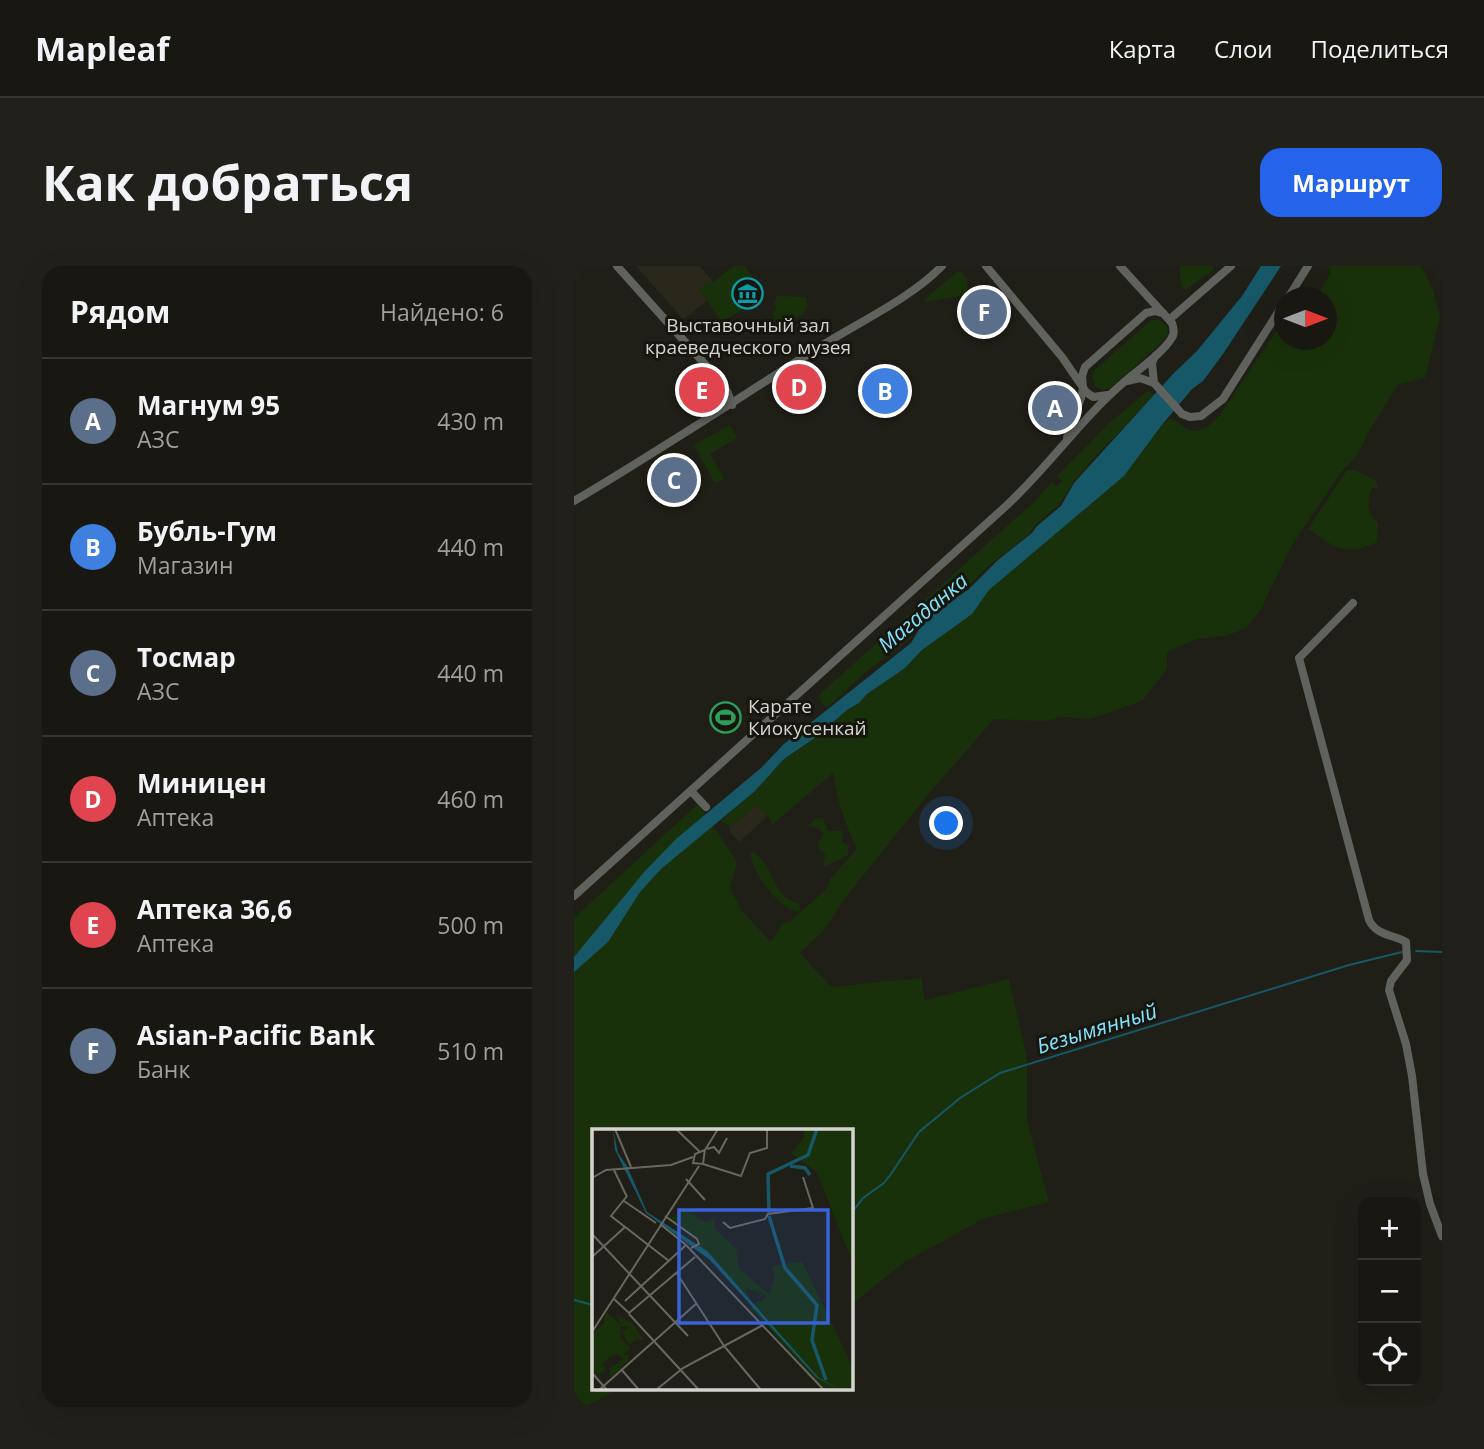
<!DOCTYPE html>
<html lang="ru">
<meta charset="utf-8">
<style>
:root{--surface:#181711;--page:#21201a;--text:#f1f3f6;--muted:#9f9f9f;--line:#363631;--accent:#2563eb}
body{margin:0;font-family:"Open Sans",sans-serif;background:var(--page);color:var(--text)}
.controls{position:absolute;right:21px;bottom:21px;display:grid;overflow:hidden;border-radius:14px;box-shadow:0 7px 28px #0002}
.controls button{width:63px;height:63px;display:grid;place-items:center;padding:0;border:0;border-bottom:2px solid var(--line);background:var(--surface);color:var(--text);font:35px sans-serif}
.compass{position:absolute;left:700px;top:21px;width:63px;height:63px;border-radius:50%;background:var(--surface);box-shadow:0 7px 28px #0002;rotate:90deg}
.you{position:absolute;left:373px;top:558px;width:24px;height:24px;margin:-18px;border:5px solid #fff;border-radius:50%;background:#1a73e8;box-shadow:0 0 0 10px #1a73e833}
.badge{display:grid;place-items:center;width:46px;height:46px;border-radius:50%;background:var(--accent);color:#fff;font-size:23px;font-weight:700}
.pin{position:absolute;translate:-50% -50%;border:4px solid #fff;box-shadow:0 2px 7px #0006}
.list{margin:0;padding:0;list-style:none}
h2{display:flex;justify-content:space-between;align-items:center;height:91px;margin:0;padding:0 28px;font-size:30px}
h2 small{font-size:23px;font-weight:400;color:var(--muted)}
.list li{display:grid;grid-template-columns:46px 1fr auto;gap:21px;align-items:center;box-sizing:border-box;height:126px;padding:0 28px;border-top:2px solid var(--line)}
.list b{display:block;font-size:26px;white-space:nowrap}
.list p{margin:0;font-size:23px;white-space:nowrap;color:var(--muted)}
.list em{font-size:23px;font-style:normal;color:var(--muted)}
.icon{flex:none;width:38px;height:38px;fill:none;stroke:currentColor;stroke-width:2;stroke-linecap:round;stroke-linejoin:round}
.map{position:relative;flex:none;width:868px;height:1141px;overflow:hidden;border-radius:21px}
header{display:flex;align-items:center;gap:42px;box-sizing:border-box;height:98px;padding:0 35px;background:var(--surface);border-bottom:2px solid var(--line)}
header strong{font-size:33px}
nav{display:flex;gap:38px;margin-inline-start:auto;font-size:24px}
.intro{display:flex;align-items:center;justify-content:space-between;box-sizing:border-box;height:168px;padding:0 42px}
h1{margin:0;font-size:49px}
.button{padding:18px 32px;border-radius:21px;background:var(--accent);color:#fff;font-size:24px;font-weight:700}
main{display:flex;gap:42px;padding:0 42px}
aside{flex:1;background:var(--surface);border-radius:21px;box-shadow:0 7px 28px #0002}
.map>svg:first-child{display:block}
.built{fill:#2a281b}
.green{fill:#19310b}
.water{fill:#165868}
.lines{fill:none;stroke-linecap:round;stroke-linejoin:round}
.stream{stroke:#165868;stroke-width:2}
.minor{stroke:#60625e;stroke-width:8}
.labels{text-anchor:middle;stroke-width:6;stroke-linejoin:round;paint-order:stroke}
.poi-label{font-size:19px;fill:#d4d3ce;stroke:#17160e}
.water-label{font-size:21px;font-style:italic;fill:#82e2fd;stroke:#17160e}
.inset-river{fill:none;stroke:#165868;stroke-width:3.5}
.inset-road{fill:none;stroke:#686760;stroke-width:2}
.view{fill:#3862d6;fill-opacity:0.15;stroke:#3862d6;stroke-width:3.5}
.inset-edge{fill:none;stroke:#d4d3ce;stroke-width:3.5}
</style>
<header>
<strong>Mapleaf</strong>
<nav><a>Карта</a><a>Слои</a><a>Поделиться</a></nav>
</header>
<div class="intro"><h1>Как добраться</h1><a class="button">Маршрут</a></div>
<main>
<aside>
<h2>Рядом<small>Найдено: 6</small></h2>
<ul class="list">
<li><span class="badge" style="background:#5c6f8a">A</span><div><b>Магнум 95</b><p>АЗС</p></div><em>430 m</em></li>
<li><span class="badge" style="background:#3f7fe0">B</span><div><b>Бубль-Гум</b><p>Магазин</p></div><em>440 m</em></li>
<li><span class="badge" style="background:#5c6f8a">C</span><div><b>Тосмар</b><p>АЗС</p></div><em>440 m</em></li>
<li><span class="badge" style="background:#e0444e">D</span><div><b>Миницен</b><p>Аптека</p></div><em>460 m</em></li>
<li><span class="badge" style="background:#e0444e">E</span><div><b>Аптека 36,6</b><p>Аптека</p></div><em>500 m</em></li>
<li><span class="badge" style="background:#5c6f8a">F</span><div><b>Asian-Pacific Bank</b><p>Банк</p></div><em>510 m</em></li>
</ul>
</aside>
<div class="map">
<svg width="868" height="1141" viewBox="0 0 868 1141">
<rect width="100%" height="100%" fill="#201f17"/>
<path class="built" d="M62,0H126L139,16L125,23L133,35L109,53Z
M182,540L194,550L165,576L156,566V560Z"/>
<path class="green" d="M160,0H171L191,30L148,56L125,23L134,15L137,18Z
M606,0H640L638,5L611,24L607,20Z
M754,0H847L858,22L866,50L851,112L824,118L794,167L785,187L767,206L718,279L686,345L672,362L652,370L622,373L593,386V403L568,435L516,453L491,451L469,455L420,453L357,525L275,627L249,665L226,687L257,721L347,712L351,734L435,713L453,793V855L475,936L411,952L329,997L277,1039L276,864H19V1122H47L10,1141H0V652L124,538L163,596L156,622L168,645L197,676L208,658L215,656L253,623L256,613L283,583C271,558 263,534 259,507L198,559L194,550L182,540L156,560L146,555L180,526L210,493L242,471L273,444L285,437L293,428L331,402L348,384L398,348L415,324L550,210L587,160L596,153C605,154 604,158 611,162C624,170 635,160 644,152L710,54V74H752V32L743,31L757,6Z
M383,6H387L393,12L394,26L391,29L351,36V33Z
M203,30L232,31L234,41L228,49L206,61L199,47L203,44L200,37Z
M583,53L593,60L594,67L590,74L536,122L529,124L522,121L518,112L520,105L576,55Z
M574,125L580,129L518,194L499,216L485,239L461,259L454,269L413,301L394,320L364,339L346,358L334,374L292,406L254,441L249,439L245,432L246,428L460,236L478,216L483,220L488,215L483,210L536,156Z
M156,159L163,172L136,188L150,213L141,217L120,179Z
M773,204H782L802,215L804,222H798C793,236 792,247 804,257L803,276C770,292 761,281 734,263Z
M242,552H249L254,565H269L268,576L275,579L274,589L250,601L251,587L245,583L244,577L250,568L243,562L235,559Z
M176,585C197,594 196,617 211,631C215,634 222,637 227,639L225,646C204,643 177,605 176,585Z"/>
<path class="water" d="M687,0H707L649,88L629,115L618,123L587,160L550,210L415,324L398,348L348,384L331,402L293,428L285,437L273,444L242,471L210,493L180,526L87,603L66,626L34,676L0,706V691L71,605L102,573L187,502L210,478L337,377L354,349L394,324L425,293L458,267L463,260L487,240L500,217L599,108L623,85L668,30Z"/>
<g class="lines">
<path class="stream" d="M842,685L868,686
M276,949L289,932L310,917L317,908L345,866L386,832L426,807L775,699L828,686
M0,1034L19,1039"/>
<path class="minor" d="M43,0L147,116L154,127L158,139
M412,0L488,91L512,126L519,131L534,129
M714,32L734,0
M596,53L657,0
M581,90L578,97L580,117L608,148L616,151L627,150L649,133L710,37
M553,115L566,112L580,117
M493,171L507,132L509,122L508,110L511,101L572,47L581,45L589,47
M0,235C83,186 163,133 244,82C283,57 336,33 368,0
M779,337L725,392L795,654C803,670 818,668 832,676L833,694L817,715L815,724L832,778L838,810L849,908L856,938L868,970
M117,525L132,541
M0,630L432,240C474,201 506,154 549,117C562,105 588,88 597,73C601,68 600,63 598,57L546,0"/>
</g>
<defs>
<symbol id="museum-ring" viewBox="-11 -11 22 22"><circle r="9.5" fill="#17160e" stroke="#0f9aa8" stroke-width="1.5"/><path d="M0-6L6-3V-2H-6V-3ZM-5-1h2V3h-2ZM-1-1h2V3h-2ZM3-1h2V3H3ZM-6 4H6V6H-6Z" fill="#0f9aa8"/></symbol>
<symbol id="stadium-ring" viewBox="-11 -11 22 22"><circle r="9.5" fill="#17160e" stroke="#2e9e5b" stroke-width="1.5"/><path d="M0-5a6.5 5 0 1 0 0 10a6.5 5 0 1 0 0-10ZM-3.5-1.8h7v3.6h-7Z" fill="#2e9e5b"/></symbol>
</defs>
<g fill-rule="evenodd">
<use href="#museum-ring" x="156" y="10" width="35" height="35"/>
<use href="#stadium-ring" x="134" y="434" width="35" height="35"/>
</g>
<g class="labels">
<g class="poi-label">
<text x="174" y="66">Выставочный зал<tspan x="174" dy="22">краеведческого музея</tspan></text>
<text x="174" y="447" text-anchor="start">Карате<tspan x="174" dy="22">Киокусенкай</tspan></text>
</g>
<g class="water-label">
<text transform="translate(349 347) rotate(-40)" y="7">Магаданка</text>
<text transform="translate(523 763) rotate(-17)" y="7">Безымянный</text>
</g>
</g>
<g transform="translate(18 863)">
<rect width="261" height="261" fill="#201f17"/>
<path d="M212,0H261V135L225,43L199,24L212,9ZM94,81L113,93L123,89L122,99L144,120L147,140L177,165L183,148L180,137L210,132L261,239V261L230,258L158,178L175,168L172,165L164,171L171,164L154,160L160,175L108,118L107,110L76,90ZM14,183L28,195L33,193L28,194L25,186L40,194L52,211H46L39,198L45,211L37,215L30,203L38,198L29,197L28,209L39,219L30,226H37L36,232L18,249V239L31,231L26,225L18,228L10,235L14,241L6,245L9,252L0,243V206L12,194Z" fill="#19310b"/>
<path d="M21,0L26,24L35,37L55,83L115,122L226,248L248,261L224,248L118,131L54,84L23,21Z" fill="#165868"/>
<path class="inset-river" d="M198,37L213,39L218,46M177,84L176,45L216,26L225,0M177,87L193,139L225,176L220,211L234,251"/>
<path class="inset-road" d="M23,0L39,38M84,0L108,23M113,20L111,35L101,34L103,25L113,21L126,0M115,20L122,18L127,24L135,9M111,35L149,47L158,24L175,19V0M22,41L35,68M0,49L14,41L79,36L101,28M94,50L113,71M35,67L19,87L77,132M32,72L64,94M73,87L105,110L107,115L99,119M131,93L138,99L173,90L176,85L221,79L211,48M68,95L94,116M0,105L96,207M94,116L232,261M0,128L33,98M84,143L132,217L169,261M22,170L37,184L103,128M33,172L94,116M37,185L107,261M0,203L107,37M29,240L47,261M0,244L15,261M7,261L105,174M64,261L91,239L171,196"/>
<path class="view" d="M87,81H236V194H87Z"/>
<rect width="261" height="261" class="inset-edge"/>
</g>
</svg>
<div class="controls">
<button>+</button>
<button>−</button>
<button><svg class="icon" aria-label="locate" viewBox="0 0 24 24"><circle cx="12" cy="12" r="6"/><path d="M12 2v4M12 18v4M2 12h4M18 12h4"/></svg></button>
</div>
<svg class="compass" viewBox="-18 -18 36 36"><path d="M0-13l5 13h-10z" fill="#e53935"/><path d="M0 13l5-13h-10z" fill="#9f9f9f"/></svg>
<div class="you"></div>
<div class="pin badge" style="left:481px;top:142px;background:#5c6f8a">A</div>
<div class="pin badge" style="left:311px;top:125px;background:#3f7fe0">B</div>
<div class="pin badge" style="left:100px;top:214px;background:#5c6f8a">C</div>
<div class="pin badge" style="left:225px;top:121px;background:#e0444e">D</div>
<div class="pin badge" style="left:128px;top:124px;background:#e0444e">E</div>
<div class="pin badge" style="left:410px;top:46px;background:#5c6f8a">F</div>
</div>
</main>
